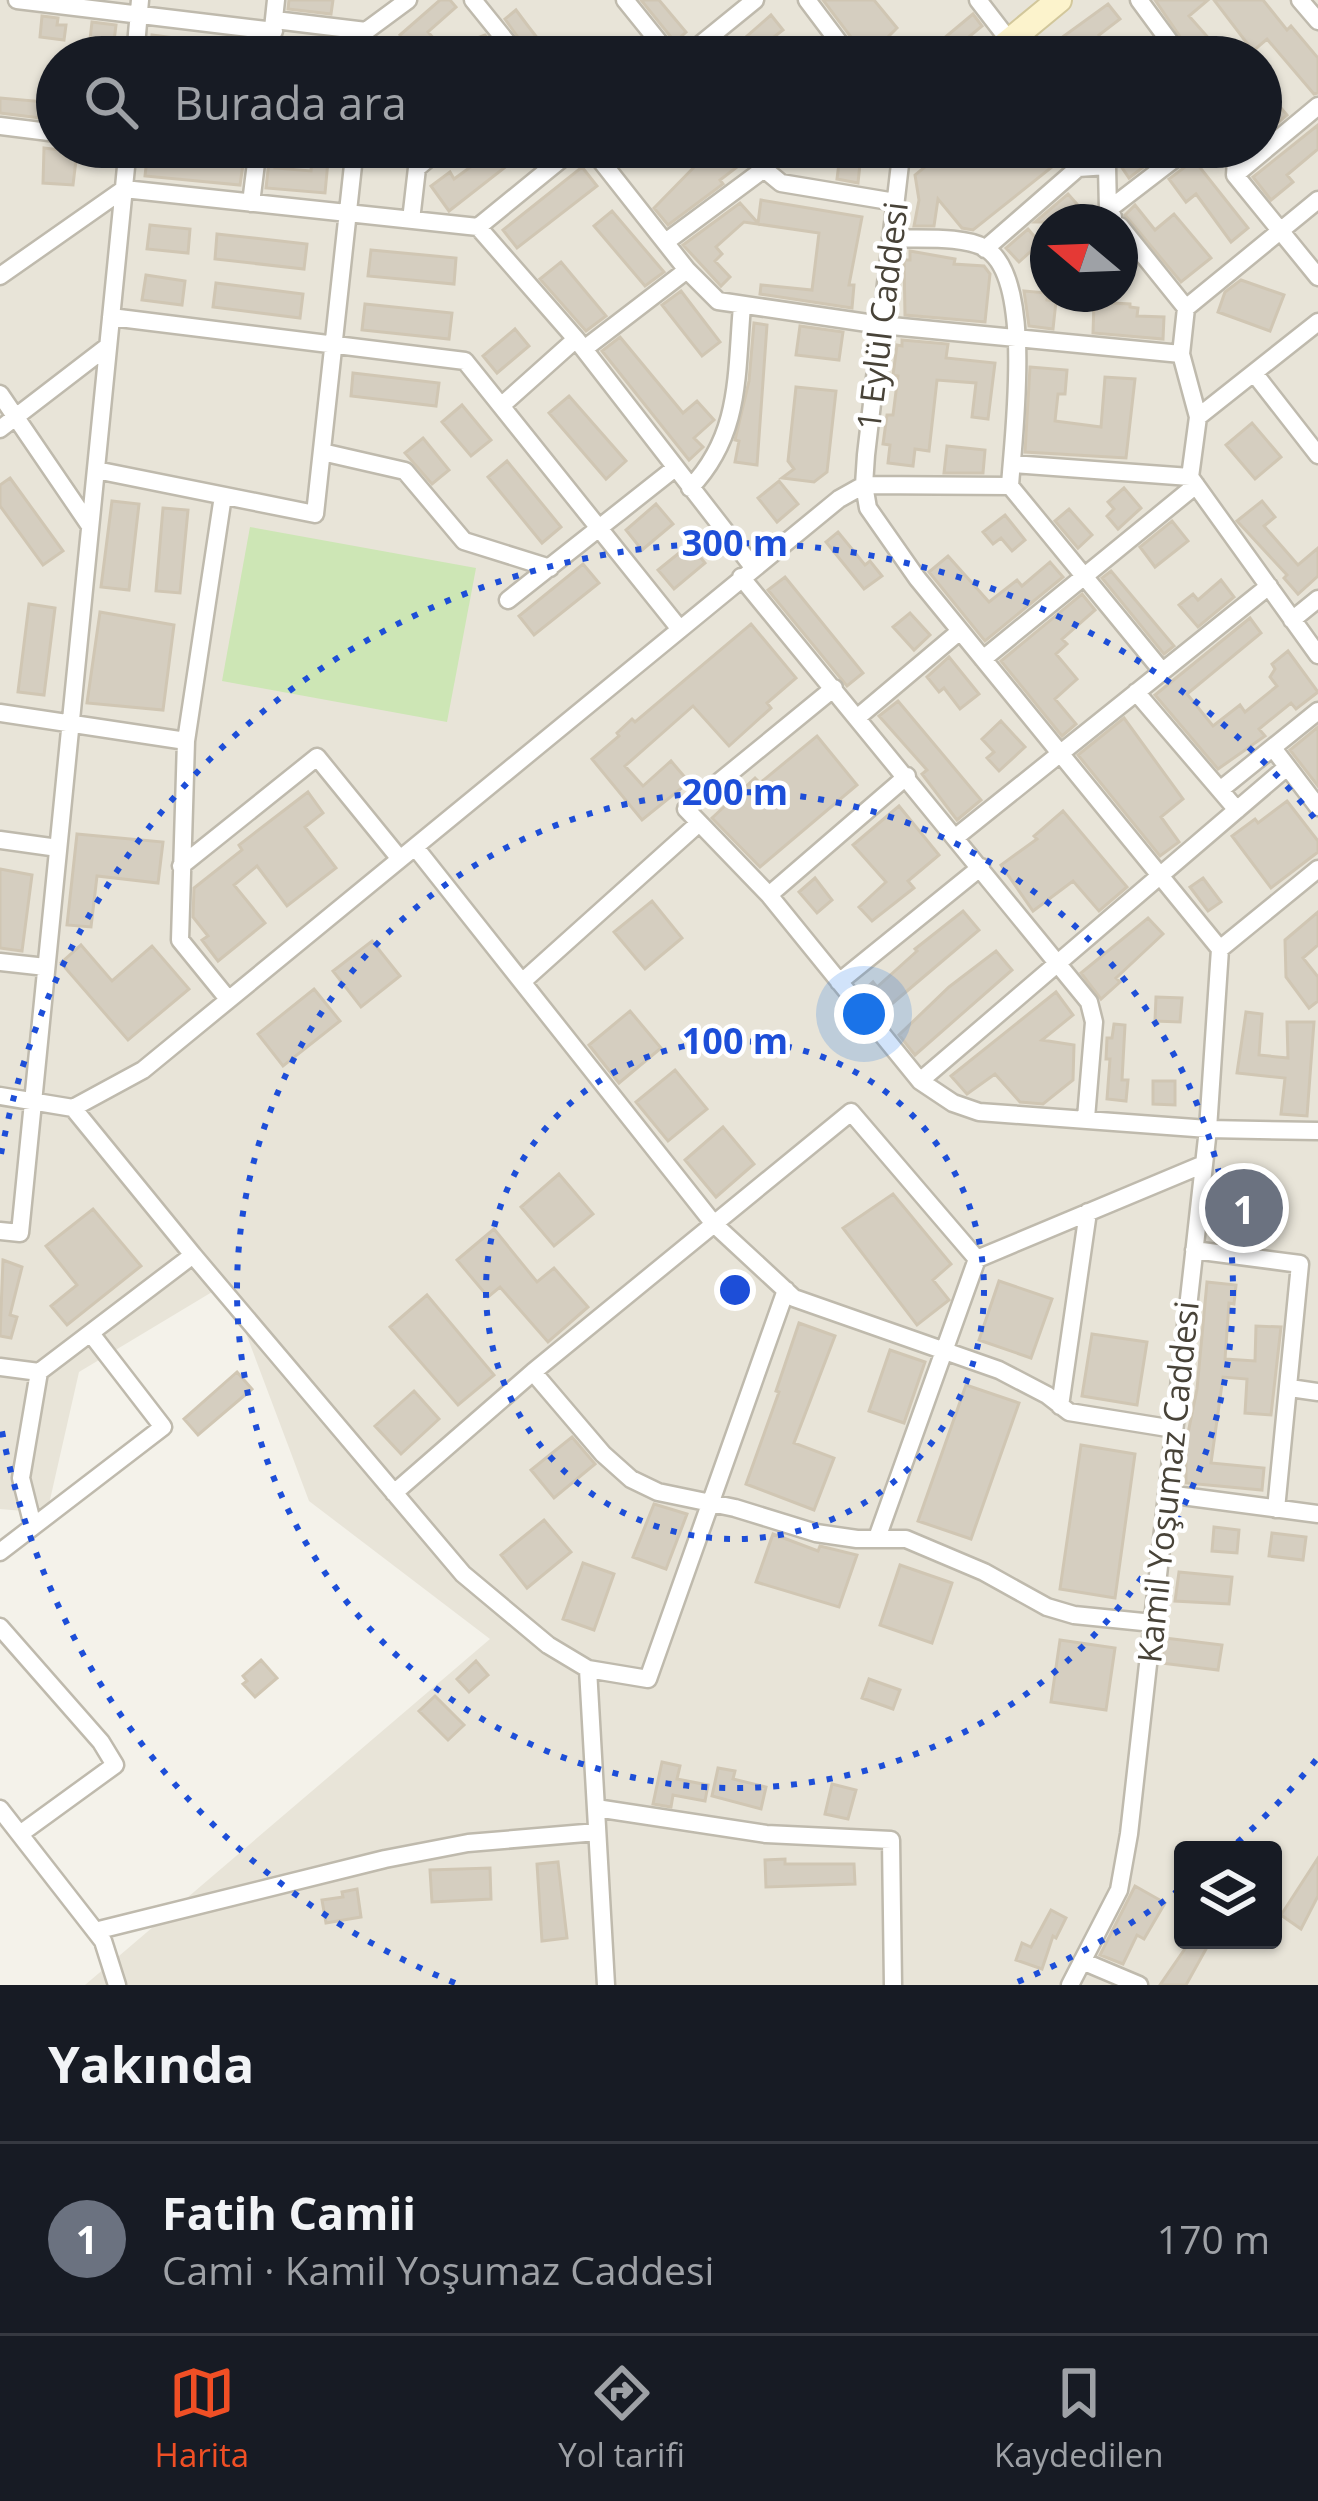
<!DOCTYPE html>
<html lang="tr">
<meta charset="utf-8">
<style>
:root{--surface:#171b24;--page:#20242c;--text:#f1f3f6;--muted:#9ea1a6;--line:#363941;--accent:#f04f25}
body{margin:0;font-family:"Open Sans",sans-serif;background:var(--page);color:var(--text)}
.controls{position:absolute;right:36px;bottom:36px;display:grid;overflow:hidden;border-radius:12px;box-shadow:0 3px 9px #0004}
.controls button{width:108px;height:108px;display:grid;place-items:center;padding:0;border:0;border-bottom:3px solid var(--line);background:var(--surface);color:var(--text);font:60px sans-serif}
.compass{position:absolute;left:1030px;top:204px;width:108px;height:108px;border-radius:50%;background:var(--surface);box-shadow:0 3px 9px #0004;rotate:289deg}
.you{position:absolute;left:864px;top:1014px;width:42px;height:42px;margin:-30px;border:9px solid #fff;border-radius:50%;background:#1a73e8;box-shadow:0 0 0 18px #1a73e833}
.badge{display:grid;place-items:center;width:78px;height:78px;border-radius:50%;background:var(--accent);color:#fff;font-size:39px;font-weight:700}
.pin{position:absolute;translate:-50% -50%;border:6px solid #fff;box-shadow:0 3px 12px #0006}
.list{margin:0;padding:0;list-style:none}
h2{display:flex;justify-content:space-between;align-items:center;height:156px;margin:0;padding:0 48px;font-size:51px}
h2 small{font-size:39px;font-weight:400;color:var(--muted)}
.list li{display:grid;grid-template-columns:78px 1fr auto;gap:36px;align-items:center;box-sizing:border-box;height:192px;padding:0 48px;border-top:3px solid var(--line)}
.list b{display:block;font-size:45px;white-space:nowrap}
.list p{margin:0;font-size:39px;white-space:nowrap;color:var(--muted)}
.list em{font-size:39px;font-style:normal;color:var(--muted)}
.icon{flex:none;width:66px;height:66px;fill:none;stroke:currentColor;stroke-width:2;stroke-linecap:round;stroke-linejoin:round}
.map{position:relative;flex:none;width:1318px;height:1985px;overflow:hidden}
.search{position:absolute;background:var(--surface);box-shadow:0 3px 9px #0004;left:36px;right:36px;top:36px;height:132px;display:flex;align-items:center;gap:30px;box-sizing:border-box;padding:0 42px;border-radius:66px;color:var(--muted);font-size:45px}
.sheet{height:348px;background:var(--surface)}
nav{display:flex;justify-content:space-around;align-items:center;box-sizing:border-box;height:168px;border-top:3px solid var(--line);background:var(--surface);font-size:33px;color:var(--muted)}
nav a{display:grid;justify-items:center;gap:6px}
nav .on{color:var(--accent)}
.map>svg:first-child{display:block}
.residential{fill:#e8e4d8;fill-rule:evenodd}
.green{fill:#cde6b5}
.building{fill:#d5cec0;stroke:#d0c6b3;stroke-width:3}
.lines{fill:none;stroke-linecap:round;stroke-linejoin:round}
.street-casing{stroke:#bfbaad;stroke-width:21}
.secondary-casing{stroke:#d2c79b;stroke-width:28}
.street{stroke:#fff;stroke-width:16}
.secondary{stroke:#fcf3cc;stroke-width:24}
.ring{fill:none;stroke:#1d4ed8;stroke-width:6;stroke-dasharray:6 12}
.labels{text-anchor:middle;stroke-width:9;stroke-linejoin:round;paint-order:stroke}
.street-label{font-size:33px;fill:#484338;stroke:#fff}
.centre{fill:#1d4ed8;stroke:#fff;stroke-width:6}
.ring-label{font-size:36px;text-anchor:middle;font-weight:bold;fill:#1d4ed8;stroke:#fff;stroke-width:9;stroke-linejoin:round;paint-order:stroke}
</style>
<div class="map">
<svg width="1318" height="1985" viewBox="0 0 1318 1985">
<rect width="100%" height="100%" fill="#f4f2ea"/>
<path class="residential" d="M0,0H1318V1985H85L490,1639L309,1501L227,1283L79,1372L47,1513L0,1509ZM57,57H1261V147H57ZM1048,222H1120V294H1048ZM1183,1850H1273V1940H1183Z"/>
<path class="green" d="M250,527L476,568L447,722L222,681Z"/>
<path class="building" d="M289,0H333L331,14L288,9Z
M440,0H450L456,7L428,32L450,57H419L400,35Z
M641,0H659L686,32L675,42Z
M823,0H874L897,28L889,36L905,57H866Z
M1155,0H1208L1189,16L1212,42L1206,47L1215,57H1194Z
M1214,0H1263L1287,30L1291,26L1318,58V93L1314,94L1267,39L1253,51Z
M1108,4L1120,19L1099,35L1117,57H1035Z
M516,10L528,26L552,57H532L505,19Z
M973,14L982,26L946,56L937,44Z
M771,15L783,30L748,57H723Z
M42,16L58,18L57,25H66L64,40L40,37Z
M92,22L116,25L112,57H88Z
M152,35L175,38L172,57H149Z
M485,35L503,57H455L477,38Z
M212,43L256,49V57H211Z
M1261,84L1287,115L1261,137Z
M0,98L57,103V120L0,113Z
M1318,125V149L1287,175L1293,182L1271,200L1253,177Z
M481,147H531L449,211L431,186L450,172L454,179L487,155Z
M690,147H721L737,167L720,180L723,184L668,225L654,208L701,160Z
M841,147H869L867,165L860,164L858,183L837,179Z
M949,147H1077L973,230L962,228L938,199L934,226H914L919,200L915,175Z
M1108,147H1154L1160,154L1129,178Z
M44,148L77,152L73,185L43,183Z
M148,149L244,158L240,185L145,176Z
M313,150L329,151L325,193L266,188L270,153H276L275,168L311,171Z
M1194,160L1248,228L1231,242L1196,194L1186,202L1169,179Z
M582,167L597,186L517,248L503,230Z
M1068,194L1093,222H1035Z
M761,200L862,217L849,285H854L852,308L760,294L761,285L812,290L819,233L744,222L716,247L722,254L715,261L730,277L721,286L683,245L740,203L758,223Z
M1135,205L1155,230L1174,214L1211,258L1181,282L1125,215Z
M612,211L664,272L645,286L594,226Z
M150,225L190,229L188,253L147,249Z
M1028,229L1040,243L1019,262L1006,248Z
M217,234L307,244L304,269L215,259Z
M371,250L456,258L454,284L368,276Z
M910,251L955,259L954,264L984,266L990,274L985,322L905,315L904,260H910Z
M561,262L606,316L586,331L540,279Z
M146,275L185,281L182,305L142,300Z
M1241,280L1284,295L1270,331L1218,312L1225,292Z
M216,283L303,294L300,318L213,307Z
M681,291L720,342L702,356L662,305Z
M1024,291L1048,293L1047,300L1056,301L1053,329L1029,326Z
M1094,302L1130,304V307L1138,308L1137,316L1164,317L1163,339L1093,333Z
M365,304L452,313L449,339L362,330Z
M754,323L767,325L757,465L735,462L739,441L735,440L749,381Z
M800,326L843,332L839,360L796,355Z
M515,329L529,346L497,373L483,356Z
M620,337L683,413L697,401L714,420L694,438L703,447L689,460L602,351Z
M902,340L948,344L946,358L995,363L988,419L972,417L976,383L937,380L929,451L915,449L913,466L888,463L890,445L883,444L887,415H893L898,376L893,375L897,345L902,346Z
M1030,367L1067,370L1065,394H1058L1055,421L1101,427L1105,377L1135,379L1126,458L1025,452Z
M353,373L439,383L436,406L351,396Z
M796,387L836,391L827,472L814,482L782,478L794,469L788,461Z
M569,396L626,461L606,479L549,413Z
M462,405L491,440L471,456L442,422Z
M1252,423L1281,457L1255,479L1226,445Z
M423,438L449,470L432,484L405,453Z
M947,446L985,450L983,473H944Z
M507,461L561,527L542,543L488,477Z
M10,478L63,551L43,565L0,506V485Z
M779,481L798,504L777,522L758,498Z
M1124,488L1141,508L1118,529L1107,516L1114,509L1108,502Z
M112,501L139,504L129,590L101,587Z
M1262,501L1275,517L1264,526L1298,565L1318,548V576L1298,594L1284,578L1287,575L1237,521Z
M656,504L673,524L642,550L626,530Z
M163,508L188,510L180,593L156,591Z
M1069,509L1092,535L1078,548L1055,521Z
M1005,515L1025,540L1012,551L1001,538L993,544L983,532Z
M1172,521L1188,541L1155,567L1140,547Z
M838,532L865,565L870,561L882,576L864,589L826,542Z
M690,544L705,563L674,589L658,570Z
M948,556L989,602L1017,580L1022,586L1050,562L1063,577L985,641L929,572Z
M583,564L599,583L534,635L519,616Z
M1111,571L1174,646L1164,654L1102,578Z
M785,577L863,673L847,686L768,590Z
M1221,580L1234,597L1198,627L1179,605L1193,594L1198,600Z
M1082,594L1095,610L1062,639L1067,644L1056,654L1077,679L1055,699L1076,724L1062,736L1001,661Z
M29,604L55,608L44,695L18,692Z
M100,612L174,625L163,710L87,703Z
M910,613L930,635L914,650L893,627Z
M1250,618L1261,633L1187,694L1213,726L1240,705L1245,712L1277,686L1270,677L1275,669L1272,664L1288,651L1318,692L1296,709L1291,703L1259,729L1265,736L1218,769L1155,695Z
M751,624L796,678L767,703L771,708L729,746L693,706L625,766L643,786L671,761L689,782L642,820L592,759L619,736L617,733L632,719L635,722Z
M949,657L979,694L960,709L944,688L939,692L927,677Z
M898,701L981,800L957,820L922,774L927,770L879,716Z
M1124,718L1183,799L1161,817L1179,842L1160,856L1078,755Z
M1001,721L1025,747L999,771L987,758L994,752L982,739Z
M1318,727V786L1290,750Z
M817,736L857,785L760,867L712,818L755,778L760,783Z
M308,792L323,813L305,827L336,868L287,906L257,866L234,885L265,923L218,961L202,940L208,936L193,917L194,888L242,850L239,845Z
M1287,801L1318,841V852L1271,888L1232,836L1255,819L1258,823Z
M899,806L939,855L908,881L914,888L872,921L859,907L886,882L853,845Z
M1063,811L1127,887L1099,911L1073,881L1033,911L1001,865L1037,839L1034,836Z
M77,834L163,842L158,883L97,876L91,927L67,925Z
M0,869L32,875L22,951L0,948Z
M815,878L832,900L817,913L799,892Z
M1203,878L1221,902L1208,911L1190,887Z
M652,901L682,938L645,969L614,932Z
M963,911L979,930L881,1013L863,991L873,982L877,987L917,951L915,949Z
M1318,912V945L1303,958L1318,977V1001L1309,1008L1286,977L1285,940Z
M1148,918L1163,934L1116,978L1120,982L1101,999L1081,973Z
M372,941L400,976L361,1007L333,971Z
M81,945L112,981L152,946L189,989L128,1040L61,963Z
M996,951L1012,970L915,1055L899,1035L949,987Z
M314,989L340,1021L283,1066L258,1034Z
M1056,992L1073,1015L1042,1040L1074,1045L1073,1080L1043,1104L1020,1102L995,1074L967,1094L951,1076Z
M1156,997L1182,998L1180,1022L1155,1021Z
M630,1011L661,1048L619,1083L589,1045Z
M1246,1012L1262,1014L1259,1055L1288,1058L1287,1022H1314L1307,1116L1281,1114L1285,1078L1237,1073Z
M1114,1024L1125,1025L1122,1080H1128L1126,1101L1107,1099L1110,1059H1106L1107,1038H1112Z
M675,1070L707,1109L668,1141L636,1102Z
M1153,1081H1175V1105L1153,1104Z
M723,1127L754,1164L716,1197L685,1160Z
M559,1174L593,1214L554,1246L521,1207Z
M1262,1186L1269,1222L1225,1230L1219,1194Z
M893,1194L951,1264L933,1280L949,1300L917,1325L843,1228Z
M93,1209L141,1266L67,1325L51,1306L77,1285L46,1246Z
M494,1229L537,1282L554,1268L588,1307L548,1342L500,1287L488,1297L457,1260Z
M3,1260L22,1267L10,1315L17,1317L11,1338L0,1336Z
M999,1281L1052,1299L1031,1358L979,1340Z
M1207,1282L1236,1285L1234,1304L1229,1303L1225,1359L1255,1361L1256,1326L1281,1327L1271,1415L1245,1413L1247,1379L1223,1377L1211,1463L1264,1468L1262,1490L1186,1483V1443L1197,1389Z
M427,1295L494,1375L458,1405L390,1327Z
M799,1323L835,1336L794,1443L834,1458L814,1510L746,1484L779,1392L776,1391Z
M1092,1334L1147,1342L1137,1405L1082,1396Z
M890,1350L925,1362L904,1423L869,1411Z
M237,1372L252,1389L198,1435L184,1419Z
M966,1385L1019,1403L971,1539L918,1521Z
M414,1391L439,1419L401,1454L375,1426Z
M572,1437L595,1464L554,1498L531,1470Z
M1081,1445L1135,1454L1115,1598L1060,1589Z
M654,1504L687,1514L666,1569L633,1557Z
M544,1520L571,1552L527,1588L501,1555Z
M1214,1527L1239,1530L1237,1553L1212,1551Z
M1272,1533L1306,1537L1303,1560L1269,1556Z
M773,1534L818,1551L820,1546L857,1555L839,1607L756,1582Z
M583,1563L614,1574L594,1630L563,1619Z
M900,1565L952,1583L932,1643L880,1625Z
M1179,1572L1232,1577L1229,1604L1175,1601Z
M1165,1638L1222,1645L1218,1670L1161,1663Z
M1060,1640L1115,1648L1106,1710L1051,1702Z
M261,1660L277,1678L255,1697L243,1684L247,1681L243,1676Z
M476,1661L488,1675L469,1692L457,1679Z
M869,1679L900,1690L893,1709L862,1698Z
M435,1696L464,1725L448,1740L419,1711Z
M662,1762L680,1766L677,1779L708,1785L705,1801L673,1795L671,1807L653,1804Z
M718,1768L735,1771L733,1779L766,1787L761,1809L712,1796Z
M832,1784L856,1790L848,1819L825,1814Z
M1318,1858V1896L1301,1929L1281,1915Z
M785,1859V1864H854L855,1884L766,1887L765,1860Z
M558,1862L567,1938L542,1941L537,1864Z
M490,1868L491,1899L432,1902L430,1870Z
M1135,1886L1165,1903L1144,1939L1137,1935L1123,1964L1100,1955Z
M357,1889L361,1917L326,1923L322,1900L343,1897L342,1892Z
M1051,1910L1066,1918L1056,1938L1053,1936L1042,1969L1016,1960L1022,1943L1031,1947Z
M1191,1940H1211L1186,1985H1160Z"/>
<g class="lines">
<defs>
<path id="street" d="M17,0L274,31
M473,0L519,57
M625,0L671,57
M807,0L850,57
M978,0L1022,57
M1139,0L1181,57
M1300,0L1318,21
M275,20L366,31L408,0
M135,57L140,0
M270,57L276,0
M363,57L366,31
M685,57L755,0
M0,126L57,133
M590,147L687,270L718,301L881,325L1181,354
M745,147L764,169
M902,147L866,455L864,485L868,508L917,578L1220,949
M1092,147L1107,166L1108,210L1113,217
M1237,147L1235,175L1318,277
M1235,175L1318,106
M1318,200L1186,308L1181,354L1198,417L1190,477L1318,655
M251,203L258,147
M1108,210L1190,147
M411,220L417,168L442,147
M1120,226L1186,308
M478,227L576,147
M891,238C918,240 961,235 985,248C1035,277 1013,436 1010,486L1162,671
M667,241L764,169L781,183L895,202
M985,249L1078,168L1107,166
M0,276L124,189L478,227L576,339L753,567
M111,317L465,361L679,628
M584,349L687,270
M1254,373L1318,455
M0,394L90,526
M501,406L576,339
M1198,417L1318,322
M0,429L108,346
M322,452L405,471L464,541L550,568
M1012,464L1190,477
M96,470L315,514L355,147
M690,488C741,435 736,375 742,306
M223,496L186,741L180,940L228,999
M741,577L1089,1002L1094,1022L1086,1118
M508,600L675,468
M1292,620L1318,599
M983,659L1196,485
M834,688L686,809L769,895L920,1081L953,1103L979,1112L1208,1129L1318,1131
M1136,692L1237,810
M0,713L186,741
M858,717L960,631
M1273,748L1318,807
M1220,790L1318,711
M956,837L1269,586
M0,840L58,848
M415,847L714,1224L794,1298L999,1370L1047,1395L1069,1412L1174,1429
M181,866L317,757L400,859
M769,895L907,776
M0,962L46,967
M522,982L699,823
M839,982L981,867
M920,1081L1287,767
M0,1096L73,1108L143,1070L839,499L864,485L1010,486
M0,1231L20,1233L128,147
M1194,1250L1300,1264L1276,1509
M193,1255L463,1574L548,1645L588,1669L648,1679L786,1290
M0,1367L39,1372
M533,1372L603,1454L631,1479L658,1492L735,1508L816,1533L857,1539H906L984,1572L1047,1607L1074,1615L1153,1623
M1290,1388L1318,1392
M1060,1406L1088,1212
M394,1493L533,1372L851,1112L977,1259L1204,1164
M1167,1494L1318,1514
M33,1526L21,1478L39,1372L193,1255L73,1108
M877,1538L977,1259
M0,1552L163,1427L92,1335
M0,1627L101,1742L115,1765L20,1834
M588,1669L606,1985
M596,1808L766,1834L891,1840L893,1985
M0,1809L103,1941L117,1985
M95,1931L385,1859L468,1843L597,1832
M1082,1961L1139,1985
M1070,1985L1119,1890L1129,1834L1208,1129L1220,949L1318,869"/>
<path id="secondary" d="M990,57L1059,0"/>
</defs>
<use href="#street" class="street-casing"/>
<use href="#secondary" class="secondary-casing"/>
<use href="#street" class="street"/>
<use href="#secondary" class="secondary"/>
</g>
<g class="ring">
<circle cx="735" cy="1290" r="249"/>
<circle cx="735" cy="1290" r="498"/>
<path d="M1316 1760A747 747 0 0 1 1230 1849M1179 1890A747 747 0 0 1 1015 1983M455 1983A747 747 0 0 1 1 1426M1 1154A747 747 0 0 1 1316 820"/>
</g>
<g class="labels">
<g class="street-label">
<text transform="translate(882 316) rotate(-83)" y="12">1 Eylül Caddesi</text>
<text transform="translate(1168 1482) rotate(-84)" y="12">Kamil Yoşumaz Caddesi</text>
</g>
</g>
<circle cx="735" cy="1290" r="18" class="centre"/>
<g class="ring-label">
<text x="735" y="556">300 m</text>
<text x="735" y="805">200 m</text>
<text x="735" y="1054">100 m</text>
</g>
</svg>
<div class="controls">
<button><svg class="icon" aria-label="layers" viewBox="0 0 24 24"><path d="M12 4l9 5-9 5-9-5zM3 14l9 5 9-5"/></svg></button>
</div>
<svg class="compass" viewBox="-18 -18 36 36"><path d="M0-13l5 13h-10z" fill="#e53935"/><path d="M0 13l5-13h-10z" fill="#9ea1a6"/></svg>
<div class="you"></div>
<div class="pin badge" style="left:1244px;top:1208px;background:#6b7280">1</div>
<div class="search"><svg class="icon" aria-label="search" viewBox="0 0 24 24"><circle cx="10" cy="10" r="6"/><path d="M15 15l6 6"/></svg>Burada ara</div>
</div>
<section class="sheet">
<h2>Yakında<small></small></h2>
<ul class="list">
<li><span class="badge" style="background:#6b7280">1</span><div><b>Fatih Camii</b><p>Cami · Kamil Yoşumaz Caddesi</p></div><em>170 m</em></li>
</ul>
</section>
<nav>
<a class="on"><svg class="icon" aria-label="map" viewBox="0 0 24 24"><path d="M3 6l6-2 6 2 6-2v14l-6 2-6-2-6 2zM9 4v14M15 6v14"/></svg>Harita</a>
<a><svg class="icon" aria-label="directions" viewBox="0 0 24 24"><path d="M12 3l9 9-9 9-9-9zM9 14v-3h6M13 9l2 2-2 2"/></svg>Yol tarifi</a>
<a><svg class="icon" aria-label="saved" viewBox="0 0 24 24"><path d="M7 4h10v16l-5-4-5 4z"/></svg>Kaydedilen</a>
</nav>
